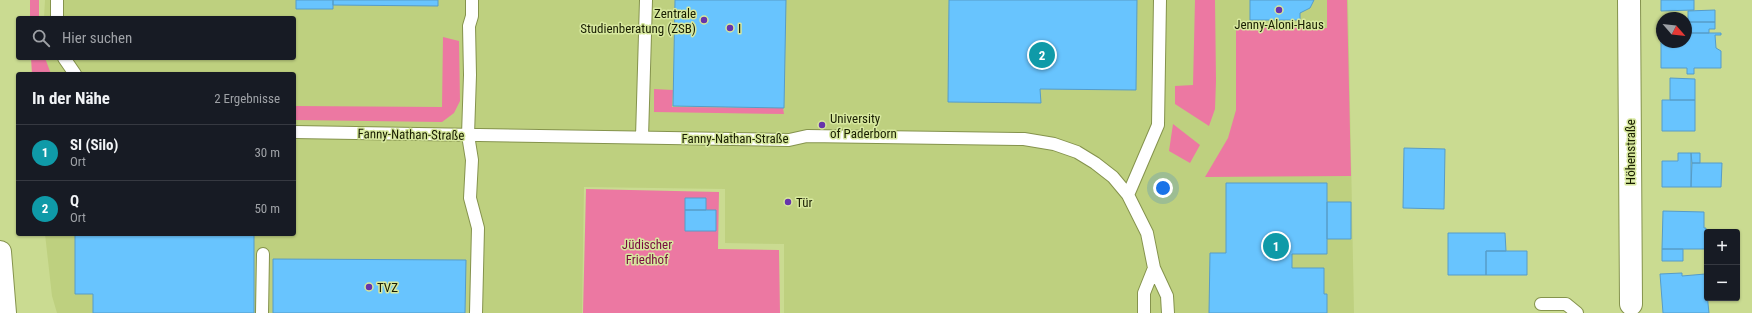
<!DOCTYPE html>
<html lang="de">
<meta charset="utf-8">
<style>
:root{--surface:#171b24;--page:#242831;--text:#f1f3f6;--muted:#9ea1a6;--line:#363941;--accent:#2563eb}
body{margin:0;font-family:"Roboto Condensed",sans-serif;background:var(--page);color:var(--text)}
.controls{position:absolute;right:12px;bottom:12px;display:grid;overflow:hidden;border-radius:4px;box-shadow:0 1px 3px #0004}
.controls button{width:36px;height:36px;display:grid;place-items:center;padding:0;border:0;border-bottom:1px solid var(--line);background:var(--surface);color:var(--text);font:20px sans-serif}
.compass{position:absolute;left:1656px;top:12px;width:36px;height:36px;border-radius:50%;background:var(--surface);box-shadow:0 1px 3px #0004;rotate:118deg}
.you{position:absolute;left:1163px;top:188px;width:14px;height:14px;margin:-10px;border:3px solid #fff;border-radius:50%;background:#1a73e8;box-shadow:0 0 0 6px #1a73e833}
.badge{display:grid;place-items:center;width:26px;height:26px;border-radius:50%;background:var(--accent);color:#fff;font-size:13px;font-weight:700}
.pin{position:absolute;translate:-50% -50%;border:2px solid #fff;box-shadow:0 1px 4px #0006}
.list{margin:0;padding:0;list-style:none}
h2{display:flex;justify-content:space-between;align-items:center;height:52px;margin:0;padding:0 16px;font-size:17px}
h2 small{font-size:13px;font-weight:400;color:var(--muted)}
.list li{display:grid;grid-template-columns:26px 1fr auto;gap:12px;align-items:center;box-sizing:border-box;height:56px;padding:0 16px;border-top:1px solid var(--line)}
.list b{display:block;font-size:15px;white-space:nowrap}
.list p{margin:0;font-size:13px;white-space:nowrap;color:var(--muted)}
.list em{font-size:13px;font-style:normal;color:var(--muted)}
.icon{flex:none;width:22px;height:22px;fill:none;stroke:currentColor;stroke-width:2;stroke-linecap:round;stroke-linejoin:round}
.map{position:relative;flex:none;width:1752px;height:313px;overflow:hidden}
.search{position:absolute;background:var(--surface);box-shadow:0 1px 3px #0004;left:16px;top:16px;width:280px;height:44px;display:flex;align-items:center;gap:10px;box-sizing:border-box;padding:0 14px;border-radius:4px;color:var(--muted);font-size:15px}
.panel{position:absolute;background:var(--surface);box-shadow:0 1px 3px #0004;left:16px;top:72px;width:280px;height:164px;border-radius:4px}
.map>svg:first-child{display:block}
.built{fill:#bed07f}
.green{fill:#ec78a2}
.building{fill:#68c4fe;stroke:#569cc8}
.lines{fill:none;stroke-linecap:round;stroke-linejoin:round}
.service-casing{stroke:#85934d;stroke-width:14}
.minor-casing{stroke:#85934d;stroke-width:24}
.secondary-casing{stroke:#85934d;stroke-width:24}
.service{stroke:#fff;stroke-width:12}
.minor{stroke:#fff;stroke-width:22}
.secondary{stroke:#fff;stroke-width:22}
.poi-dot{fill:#6734ab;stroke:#d7e89e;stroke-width:1.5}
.labels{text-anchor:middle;stroke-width:3;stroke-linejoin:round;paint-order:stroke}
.poi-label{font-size:13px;fill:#191e02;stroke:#d7e89e;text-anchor:start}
.street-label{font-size:13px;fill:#191e02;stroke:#d7e89e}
.park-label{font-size:13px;fill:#780a40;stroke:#d7e89e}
</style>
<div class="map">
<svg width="1752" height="313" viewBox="0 0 1752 313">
<rect width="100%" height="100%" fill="#cadb91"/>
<path class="built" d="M45,0H1348L1354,313H784V244L725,243V189L584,187L582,313H57L52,296L45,234H294V74H43V58H294V18H44Z"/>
<path class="green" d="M30,0H39V18H30Z
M1195,0H1215L1216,81L1215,109L1209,126L1175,104V86L1193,85Z
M1327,0H1347L1351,176L1205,177L1228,138L1236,110V27L1327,28Z
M443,37L459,41L460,101L454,113L442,122L294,120V106L442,107Z
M31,58H45L51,74H32Z
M654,89L673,90L672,107L783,108L784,114L654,112Z
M1173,124L1200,145L1190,163L1169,151Z
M586,189L719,192L718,249L779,250L780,313H583Z"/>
<path class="building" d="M296,0H333V9H296Z
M333,0H438V6L333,5Z
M675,0H786L784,108L673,106Z
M949,0H1137L1136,90L1040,89L1041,103L948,102Z
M1250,0H1314L1310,8L1300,13V20H1250Z
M1661,0H1694V10L1661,11Z
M1715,10V22H1688V11Z
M1688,22H1715V29H1709V33H1688Z
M1661,33L1662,42H1686V33H1721V35H1715L1716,48L1721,51V68H1694V74H1687V68H1661Z
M1670,78L1695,79V100H1670Z
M1662,100H1695V131H1662Z
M1404,148L1445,149L1444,209L1403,208Z
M1678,153H1691V187H1662V161H1678Z
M1691,153H1700V163H1692Z
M1692,163H1722L1721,187H1691Z
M1226,183H1327V254H1292V268H1324V294H1327V313H1209L1210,253H1226Z
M685,198H706V210H685Z
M1327,202H1351V239H1327Z
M685,210H716V231H685Z
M1663,211L1704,212V228H1706V249H1662Z
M1448,233H1505L1506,251H1486V275H1448Z
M75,234H254V313H93V294H75Z
M1662,249H1683V261H1662Z
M1486,251H1527V275H1486Z
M273,259L466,260L465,313H273Z
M1682,273V276L1705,274L1709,313H1663L1660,274Z"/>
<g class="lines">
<defs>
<path id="service" d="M472,0V16L469,26L470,75L468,135L472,160L470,198L478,228L476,313
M57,18V0
M64,58L75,74
M294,132L789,140L807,136L1024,139L1054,144L1077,152L1095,163L1113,177L1128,195L1147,233L1154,268L1167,296L1168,313
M642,137L646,0
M1128,195L1158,125L1160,0
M1541,304H1566L1577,313
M262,313L263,254
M1144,313V293L1154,268"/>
<path id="minor" d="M1629,0L1631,304"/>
<path id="secondary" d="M0,252L5,313"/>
</defs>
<use href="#service" class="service-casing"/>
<use href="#minor" class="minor-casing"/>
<use href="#secondary" class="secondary-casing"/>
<use href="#service" class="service"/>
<use href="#minor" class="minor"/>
<use href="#secondary" class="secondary"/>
</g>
<g class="poi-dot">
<circle cx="1279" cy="10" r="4"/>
<circle cx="704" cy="20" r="4"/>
<circle cx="730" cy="28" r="4"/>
<circle cx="822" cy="125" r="4"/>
<circle cx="788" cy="202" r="4"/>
<circle cx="369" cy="287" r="4"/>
</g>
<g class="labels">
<g class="poi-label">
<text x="696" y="18" text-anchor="end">Zentrale<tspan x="696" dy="15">Studienberatung (ZSB)</tspan></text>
<text x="1279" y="29" text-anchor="middle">Jenny-Aloni-Haus</text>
<text x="738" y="33">I</text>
<text x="830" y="123">University<tspan x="830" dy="15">of Paderborn</tspan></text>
<text x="796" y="207">Tür</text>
<text x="377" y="292">TVZ</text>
</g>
<g class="street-label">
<text transform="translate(411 134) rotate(1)" y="5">Fanny-Nathan-Straße</text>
<text x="735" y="143">Fanny-Nathan-Straße</text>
<text transform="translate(1630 152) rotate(-90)" y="5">Höhenstraße</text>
</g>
<g class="park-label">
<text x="647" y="249">Jüdischer<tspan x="647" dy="15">Friedhof</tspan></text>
</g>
</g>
</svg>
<div class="controls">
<button>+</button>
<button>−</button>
</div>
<svg class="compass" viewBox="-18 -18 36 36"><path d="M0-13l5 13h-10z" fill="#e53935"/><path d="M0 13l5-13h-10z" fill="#9ea1a6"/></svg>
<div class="you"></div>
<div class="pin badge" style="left:1276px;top:246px;background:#0f9aa8">1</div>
<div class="pin badge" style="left:1042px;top:55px;background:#0f9aa8">2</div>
<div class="search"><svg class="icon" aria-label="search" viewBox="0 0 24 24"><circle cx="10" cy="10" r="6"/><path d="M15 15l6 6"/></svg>Hier suchen</div>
<section class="panel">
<h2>In der Nähe<small>2 Ergebnisse</small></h2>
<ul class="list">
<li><span class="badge" style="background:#0f9aa8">1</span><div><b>SI (Silo)</b><p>Ort</p></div><em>30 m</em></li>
<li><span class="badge" style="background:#0f9aa8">2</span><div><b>Q</b><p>Ort</p></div><em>50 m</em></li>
</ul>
</section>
</div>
